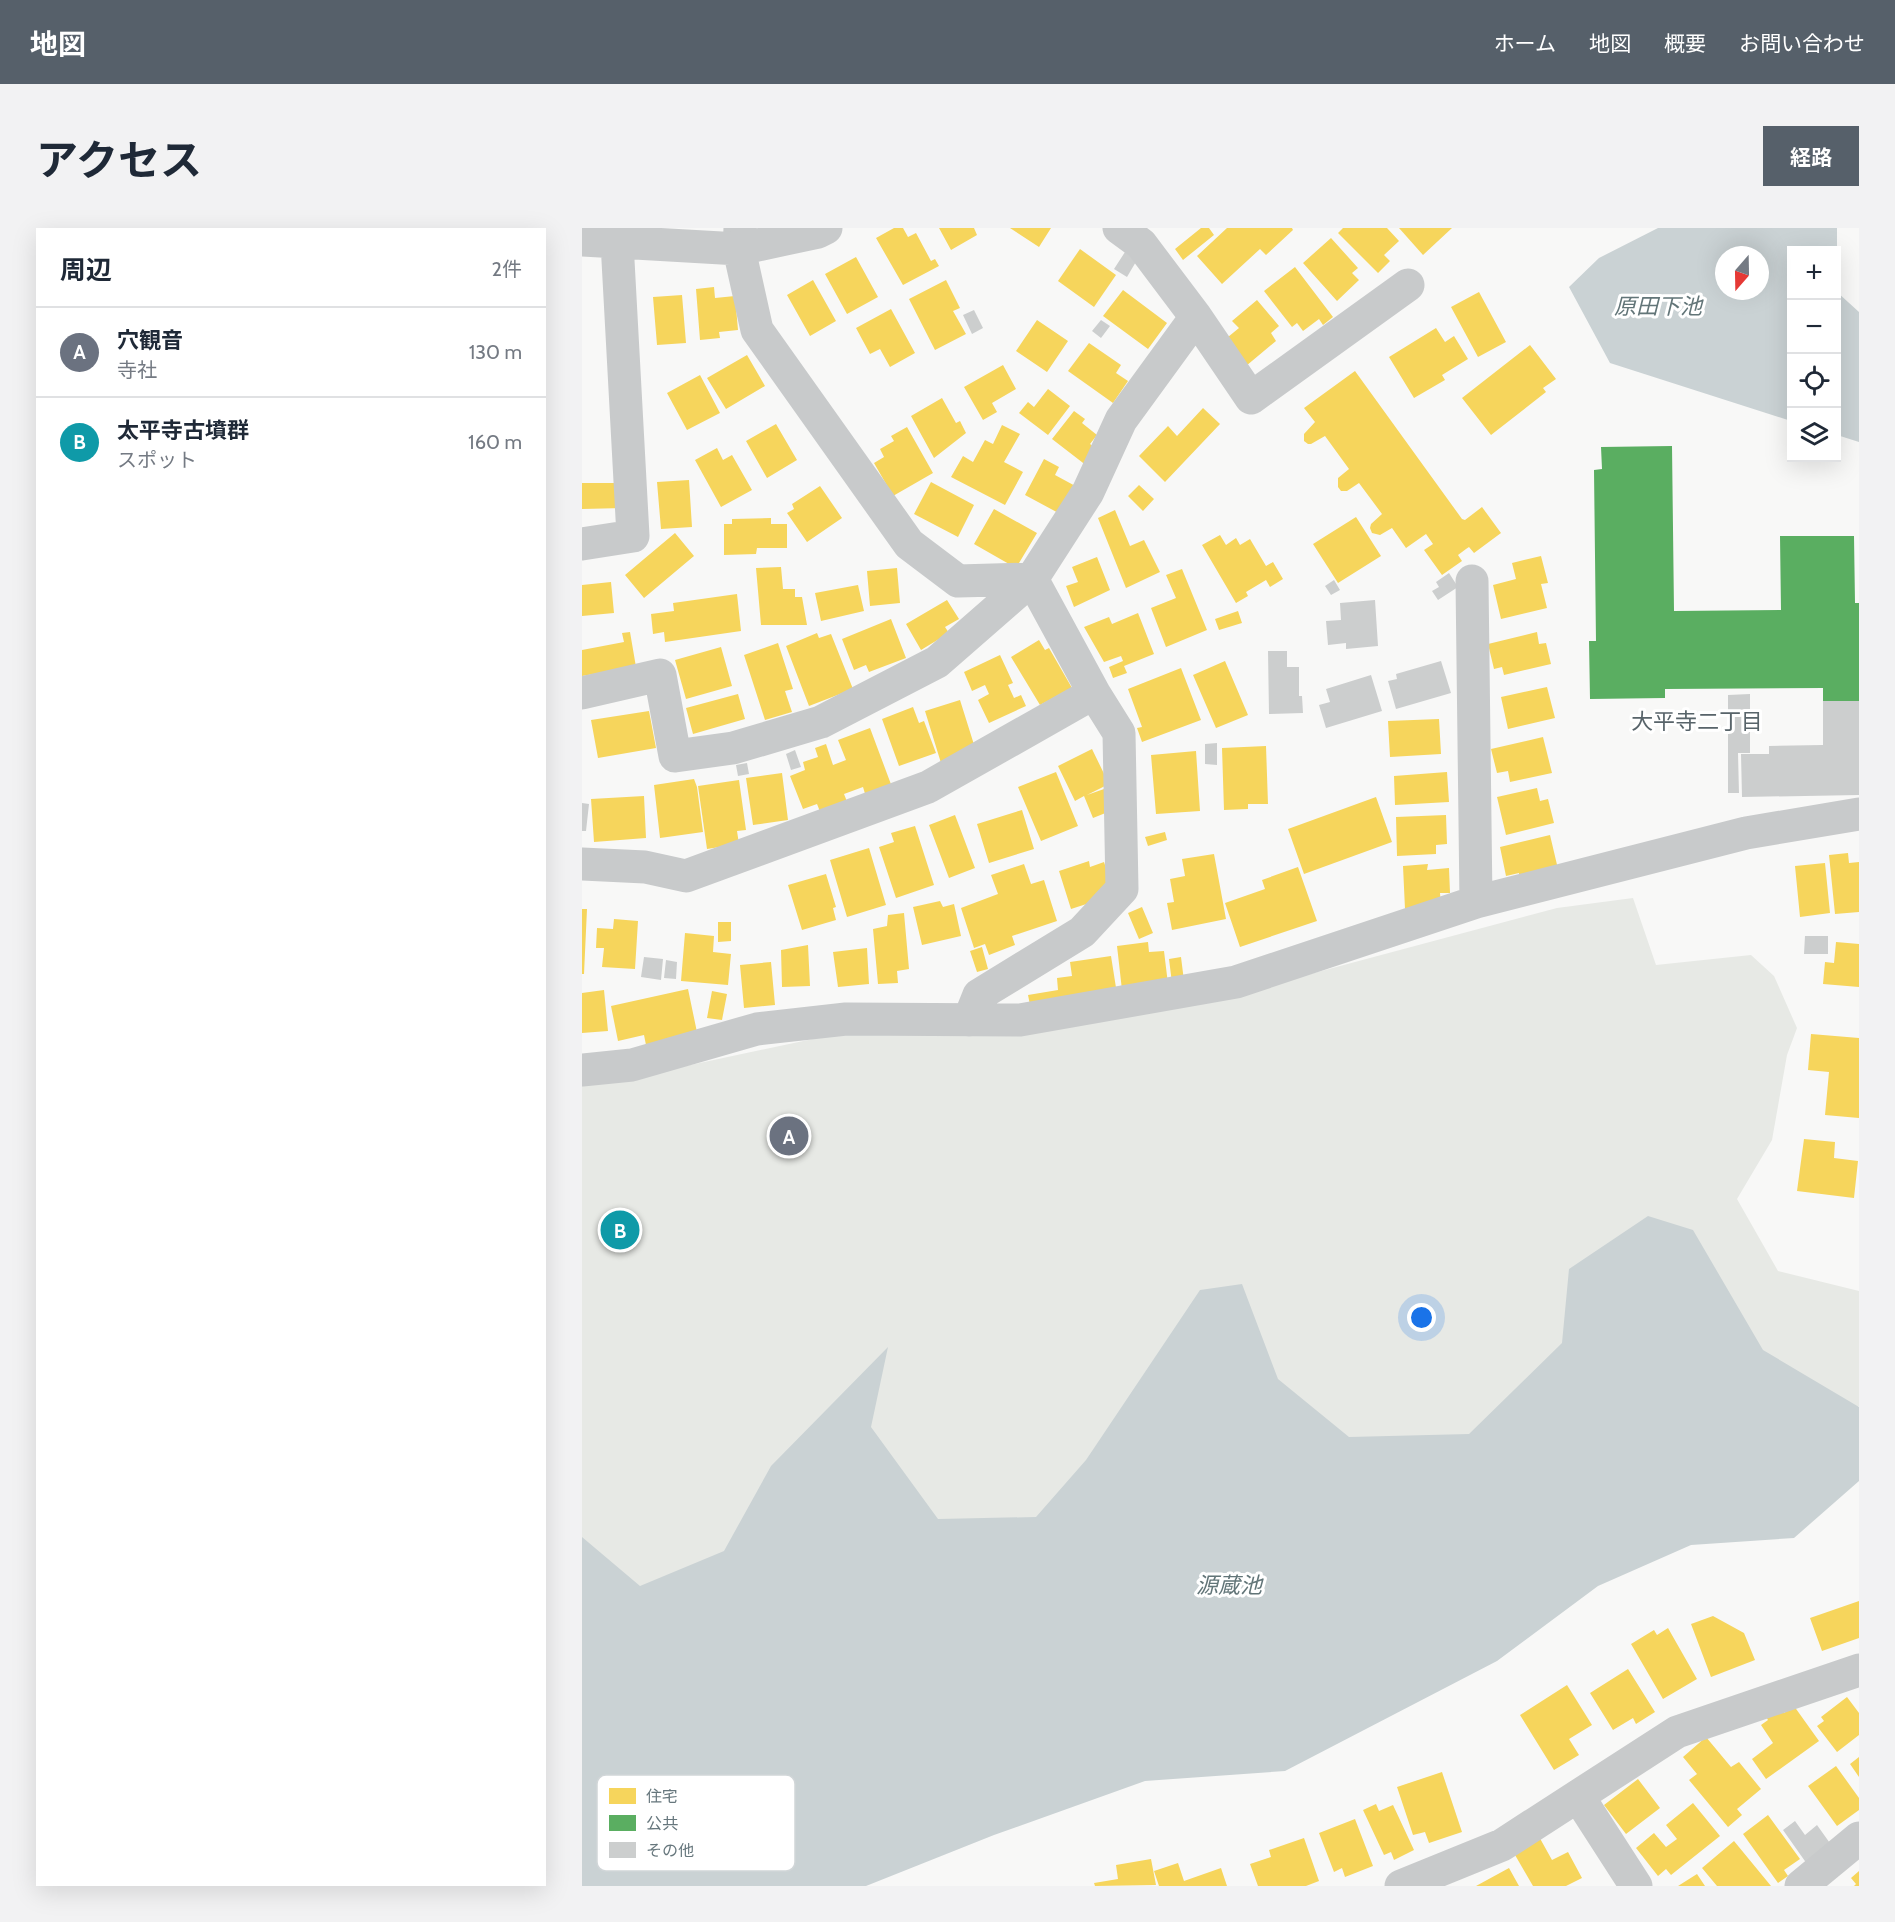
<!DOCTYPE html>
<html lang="ja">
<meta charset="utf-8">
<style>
:root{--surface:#fff;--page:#f2f2f3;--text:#1f2937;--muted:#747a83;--line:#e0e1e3;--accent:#56606a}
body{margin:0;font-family:Cabin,"Noto Sans JP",sans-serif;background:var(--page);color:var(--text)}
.controls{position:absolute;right:18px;top:18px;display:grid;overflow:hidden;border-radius:0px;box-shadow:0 6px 24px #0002}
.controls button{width:54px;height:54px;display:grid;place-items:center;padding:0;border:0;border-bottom:2px solid var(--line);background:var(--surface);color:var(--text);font:30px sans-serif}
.compass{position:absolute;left:1133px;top:18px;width:54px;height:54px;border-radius:50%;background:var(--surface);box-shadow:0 6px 24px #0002;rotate:200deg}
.you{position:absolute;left:840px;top:1090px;width:21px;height:21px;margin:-15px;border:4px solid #fff;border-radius:50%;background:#1a73e8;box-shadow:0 0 0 9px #1a73e833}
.badge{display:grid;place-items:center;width:39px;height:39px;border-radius:50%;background:var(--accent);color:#fff;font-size:20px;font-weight:700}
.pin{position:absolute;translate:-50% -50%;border:3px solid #fff;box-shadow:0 2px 6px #0006}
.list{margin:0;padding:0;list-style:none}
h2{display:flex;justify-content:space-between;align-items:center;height:78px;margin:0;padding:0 24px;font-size:26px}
h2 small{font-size:20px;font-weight:400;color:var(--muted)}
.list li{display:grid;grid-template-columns:39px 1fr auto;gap:18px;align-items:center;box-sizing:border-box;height:90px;padding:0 24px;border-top:2px solid var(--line)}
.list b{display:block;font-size:22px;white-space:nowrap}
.list p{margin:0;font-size:20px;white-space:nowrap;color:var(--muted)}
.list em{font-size:20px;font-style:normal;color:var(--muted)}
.icon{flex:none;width:33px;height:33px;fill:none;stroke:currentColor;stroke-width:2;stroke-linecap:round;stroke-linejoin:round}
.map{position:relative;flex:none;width:1277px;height:1658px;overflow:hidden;border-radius:0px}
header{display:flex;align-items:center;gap:36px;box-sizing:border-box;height:84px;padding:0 30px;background:var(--accent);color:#fff}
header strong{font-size:28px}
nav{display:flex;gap:33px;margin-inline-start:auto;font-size:21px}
.intro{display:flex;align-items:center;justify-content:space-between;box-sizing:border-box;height:144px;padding:0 36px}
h1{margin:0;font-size:42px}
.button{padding:15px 27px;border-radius:0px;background:var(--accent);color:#fff;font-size:21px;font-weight:700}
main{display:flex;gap:36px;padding:0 36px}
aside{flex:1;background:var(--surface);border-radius:0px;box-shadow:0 6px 24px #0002}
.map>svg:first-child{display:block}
.green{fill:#e7e9e5}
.water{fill:#cad2d4;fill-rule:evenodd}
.homes{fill:#f6d55c}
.public{fill:#5aae61}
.building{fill:#cccece}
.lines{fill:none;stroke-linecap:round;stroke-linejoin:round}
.minor{stroke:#c8cacb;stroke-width:33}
.labels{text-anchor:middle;stroke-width:6;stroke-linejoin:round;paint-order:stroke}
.water-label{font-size:22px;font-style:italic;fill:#627578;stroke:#fff}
.neighbourhood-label{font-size:22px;fill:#58646a;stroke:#fff}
.key{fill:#fff;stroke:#d1d6d8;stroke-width:1.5}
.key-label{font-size:16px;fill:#67777d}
</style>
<header>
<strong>地図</strong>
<nav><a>ホーム</a><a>地図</a><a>概要</a><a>お問い合わせ</a></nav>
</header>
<div class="intro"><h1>アクセス</h1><a class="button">経路</a></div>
<main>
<aside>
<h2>周辺<small>2件</small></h2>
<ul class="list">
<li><span class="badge" style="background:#6b7280">A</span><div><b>穴観音</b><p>寺社</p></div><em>130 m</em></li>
<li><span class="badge" style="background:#0f9aa8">B</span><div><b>太平寺古墳群</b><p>スポット</p></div><em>160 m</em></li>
</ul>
</aside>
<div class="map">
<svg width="1277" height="1658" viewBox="0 0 1277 1658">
<rect width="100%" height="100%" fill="#f8f8f7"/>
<path class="green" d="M1051,670L1074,737L1169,727L1192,748L1215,800L1205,827L1190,912L1155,971L1196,1043L1277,1063V1178L1262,1188L976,1147L877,1231L474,1309L153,1352L44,1385L0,1346V854L52,849L259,805L657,765L975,680Z"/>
<path class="water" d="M1076,0H1255V64L1277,84V214L1255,207L1254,22H1210L1209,193L1028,135L987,59L1017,30ZM1142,27H1178V63H1142Z
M1066,988L1111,1002L1181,1122L1277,1179V1253L1212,1310L1109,1317L1016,1358L915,1433L703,1543L563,1553L412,1607L284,1658H0V1309L58,1358L142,1323L189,1238L306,1119L289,1199L356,1291L454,1289L504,1232L618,1062L660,1056L696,1151L767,1209L887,1206L980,1115L987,1041Z"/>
<path class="homes" d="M312,0H321L326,9L334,5L349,33L353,31L357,38L321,57L294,10Z
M357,0H392L395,7L369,22Z
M428,0H469L457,19Z
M619,0H627L632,7L601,32L593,21Z
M645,0H710L711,2L684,27L678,21L640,56L615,28Z
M761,0H805L817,13L802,27L808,33L796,45L756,5Z
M817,0H870L841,27Z
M749,10L776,40L770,45L777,52L755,73L721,35Z
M498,21L534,47L512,79L476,53Z
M274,29L296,69L265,86L243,46Z
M713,39L751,89L741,97L737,91L721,103L715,95L710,99L682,63Z
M231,52L254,93L228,108L205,67Z
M364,52L378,80L371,83L384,106L353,122L327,71Z
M132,59L133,70L153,68L156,102L137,104L138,110L118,112L114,61Z
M541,62L585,95L566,121L521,88Z
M897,64L924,114L896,129L869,79Z
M100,67L104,115L75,117L71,69Z
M675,72L697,98L689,105L694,113L664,138L646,109L657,100L650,93Z
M309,81L333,125L308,139L298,121L288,126L274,100Z
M455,92L486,113L465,144L434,123Z
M854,100L863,114L872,108L886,131L860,147L863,152L832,170L807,129Z
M507,115L539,137L534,145L546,153L531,175L486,143Z
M948,117L974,151L961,160L964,164L909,207L880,170Z
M165,127L183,158L144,181L125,150Z
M421,137L434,161L410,175L415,184L401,192L382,159Z
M773,143L880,291L883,292L900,279L919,305L892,325L887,319L884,321L876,327L880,333L860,347L842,322L851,316L844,306L824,320L810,300L798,307L790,305L788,300L789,296L800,286L777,255L765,263H759L756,259V250L767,241L743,208L729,216H726L722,213V206L733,194L722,180Z
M118,147L138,185L105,202L85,165Z
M466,161L488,178L466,207L437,185L446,174L452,179Z
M360,170L374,195L378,193L384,205L352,230L329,188Z
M621,180L638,196L583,254L557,228L586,198L595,208Z
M492,183L503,191L500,195L515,207L508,216L517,223L505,238L470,211Z
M194,196L215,232L185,250L164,213Z
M420,197L438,206L422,234L441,244L423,277L369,249L381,228L391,234L403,212L411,216Z
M325,199L351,245L311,268L292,235L302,229L298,221L312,213L309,208Z
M135,220L141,232L150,227L170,262L139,279L113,232Z
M462,231L477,239L473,247L497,260L482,288L443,267Z
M107,252L110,299L79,301L75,254Z
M349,254L392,277L376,309L332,286Z
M0,255H42V280L0,281Z
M557,257L572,271L561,283L546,268Z
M238,258L260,290L225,314L205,285L212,281L210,276Z
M412,281L455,305L434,340L392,316Z
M533,282L548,318L562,312L578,344L544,360L516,290Z
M774,289L799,328L756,355L731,316Z
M189,290V296H205V320H175L174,326L142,327V296H150V291Z
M93,305L112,328L62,370L43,347Z
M638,307L644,317L654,310L658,317L668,311L684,338L691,334L701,351L688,359L684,352L664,364L666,368L654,375L620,317Z
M959,328L966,355L959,356L965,380L919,391L911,357L934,351L930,335Z
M515,329L528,362L492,379L484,358L496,354L490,339Z
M199,339L201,361H213V369H220L225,397H179L174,340Z
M315,340L318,375L288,378L285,343Z
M600,341L625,402L584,419L569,380L594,370L584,347Z
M29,354L32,385L0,388V357Z
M276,357L282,383L239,393L233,365Z
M155,366L159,403L83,414L82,404L71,406L69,386L92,383L91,375Z
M365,372L377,391L363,399L367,405L339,422L324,396Z
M656,383L660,395L637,402L633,391Z
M556,385L572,426L542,438L545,445L531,450L527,439L541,433L539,428L522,434L502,399L527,389L530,396Z
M309,391L324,430L287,444L284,437L272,442L260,411Z
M48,404L54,439L0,448V422L42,414L40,405Z
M955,404L957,416L964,415L969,436L922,447L920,439L912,441L906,416Z
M235,405L237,410L249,406L271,461L227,478L204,418Z
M457,412L463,422L467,420L490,460L458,477L429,429Z
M196,415L211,461L203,463L210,484L183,492L162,427Z
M139,419L150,458L104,471L93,432Z
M418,427L431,455L426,457L432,470L439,467L444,478L407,495L396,472L407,466L403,457L390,463L382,444Z
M643,433L666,487L634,500L611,447Z
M599,440L619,492L560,514L555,500L560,499L546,461Z
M965,459L973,490L926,501L919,469Z
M156,466L163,491L111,506L104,480Z
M378,472L394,523L359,535L343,483Z
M331,479L337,495L342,493L354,525L317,538L300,491Z
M67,483L74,520L16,530L9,492Z
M857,491L859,526L808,529L806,493Z
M288,500L310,559L284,569L281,559L262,566L266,576L239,586L235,576L221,581L208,548L223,542L221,534L236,529L233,520L244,516L251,537L264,532L256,512Z
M961,509L970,545L928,554L926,543L915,545L909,521Z
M684,518L686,576H666V581L642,582L640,520Z
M510,521L527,556L505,567L522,561L531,582L511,590L502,568L493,573L476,538Z
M614,523L618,583L574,586L569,527Z
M474,544L496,598L459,613L436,559Z
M865,544L867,574L813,577L812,548Z
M200,545L206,592L171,597L164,550Z
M112,551L115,559L121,604L78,610L72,557Z
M157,552L164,602L155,603L157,616L125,621L116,558Z
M955,560L958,573L966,571L972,595L924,607L915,569Z
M62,568L64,610L12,614L9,571Z
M794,569L810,614L722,646L706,601Z
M440,582L452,621L407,635L395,596Z
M373,587L393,640L367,650L347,597Z
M864,587L865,616L854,617V626L815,628L814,589Z
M333,598L352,657L314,670L297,619L312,614L309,605Z
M583,604L585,612L566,618L563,609Z
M968,607L976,641L937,649V645L924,648L918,619Z
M287,620L304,677L265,689L248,632Z
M1266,625L1267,635L1277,634V684L1253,686L1247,627Z
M632,626L644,691L590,702L585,675L592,674L588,651L603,648L600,631Z
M507,633L508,639L522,634L530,658L523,670L489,681L477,643Z
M1243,635L1248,685L1218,689L1213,638Z
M442,636L449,656L462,652L475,693L430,708L433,717L407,727L403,716L392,720L379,680L416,666L409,647Z
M846,636L845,642L867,640L868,665H858L859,678L823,681L821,638Z
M716,639L735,693L658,719L643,675L683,661L680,652Z
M244,646L254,679L251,680L254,692L220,702L206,657Z
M358,673L361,679L372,676L379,708L340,717L331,679Z
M560,679L571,705L557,711L546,685Z
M0,681H5L2,746H0Z
M322,685L327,741L315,743L316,755L296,756L291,701L305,698L306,687Z
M32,691L56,693L53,741L20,739L22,720H14L15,700L31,701Z
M136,694H149V713L136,714Z
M103,705L132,708L131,724L149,726L146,757L99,753Z
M566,714L567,724L582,723L586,756L540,762L535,718Z
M1254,714L1277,716V759L1241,756L1243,734L1252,735Z
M226,717L228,758L200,759L199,722Z
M400,719L406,741L395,744L388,723Z
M285,720L287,756L256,759L251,724Z
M529,728L535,766L449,782L446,767L476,762L475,750L490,748L488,734Z
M599,729L602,753L590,755L587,731Z
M189,734L193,777L162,780L158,737Z
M106,761L116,809L65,822L62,807L36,813L29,778Z
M22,762L26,803L0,805V765Z
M130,763L145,766L140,792L125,790Z
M1229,806L1277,810V890L1243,887L1247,844L1226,842Z
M1222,911L1253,914L1252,930L1276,933L1272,970L1215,963Z
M1277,1373V1410L1240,1423L1228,1390Z
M1131,1388L1162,1405L1173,1432L1129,1449L1109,1396Z
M1086,1400L1115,1451L1081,1471L1049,1416L1072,1402L1075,1407Z
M1046,1441L1073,1484L1054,1496L1051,1490L1031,1502L1008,1465Z
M985,1457L1010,1497L987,1511L997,1527L972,1542L938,1487Z
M1265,1469L1277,1485V1507L1255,1524L1235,1498L1242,1493L1239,1489Z
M1195,1475L1202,1485L1212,1478L1237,1513L1184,1551L1170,1531L1191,1515L1179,1497L1186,1492L1181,1484Z
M1124,1509L1149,1539L1157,1534L1179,1561L1155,1581L1160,1587L1146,1599L1107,1552L1115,1546L1101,1529Z
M1277,1529V1549L1268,1536Z
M1254,1538L1277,1570V1582L1255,1598L1226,1558Z
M860,1544L880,1604L847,1615L843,1604L831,1607L815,1559Z
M1056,1551L1078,1580L1044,1606L1022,1577Z
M1111,1575L1138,1608L1089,1647L1084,1641L1076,1648L1054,1620L1072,1605L1084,1619L1095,1611L1084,1597Z
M794,1576L797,1583L811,1577L832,1622L812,1632L809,1624L802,1627L781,1582Z
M1186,1587L1218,1631L1202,1642L1206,1648L1196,1655L1161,1606Z
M773,1591L791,1638L763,1649L760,1640L752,1644L737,1605Z
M955,1605L970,1632L986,1624L1000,1650L984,1658H951L929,1620Z
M722,1610L737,1653L724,1658H676L668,1636L689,1629L687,1622Z
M1152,1613L1189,1658H1135L1120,1640Z
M569,1631L574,1657L513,1658L512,1655L536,1651L534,1637Z
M596,1635L602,1653L639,1640L645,1658H577L572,1643Z
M927,1640L937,1658H894Z
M1277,1643V1658H1272L1274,1656L1269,1650Z
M1115,1646L1123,1658H1096Z"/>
<path class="public" d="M1090,218L1092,383L1199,382L1198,308H1272L1273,375H1277V473H1241V460L1083,461V470L1008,471L1007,413H1014L1012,242L1020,241L1019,219Z"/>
<path class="building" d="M543,24L555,32L545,49L532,41Z
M392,82L401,100L390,106L381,87Z
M519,92L528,98L519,110L510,103Z
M867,345L876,359L856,372L850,363L857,359L854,354Z
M752,352L758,362L749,367L743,358Z
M793,372L796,418L764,421V415L746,417L744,393L759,392L758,375Z
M686,423H705V439H717V468H720L721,485L687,486Z
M859,433L869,465L814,481L806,453L815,451L814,446Z
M789,447L800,483L744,500L737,477L748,474L744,461Z
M1168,466V525H1156L1157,565H1146V467Z
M1241,473H1277V567L1160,569L1159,526H1187V518L1241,517Z
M635,515V537L623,536V516Z
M213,522L219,539L209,542L204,526Z
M165,535L167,546L156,548L154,537Z
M0,575L7,576L4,603H0Z
M1223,708H1246V726H1222Z
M62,729L81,731L79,752L59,749Z
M84,732L95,734L94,751L82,750Z
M1213,1593L1223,1607L1235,1597L1250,1618L1225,1636L1201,1602Z"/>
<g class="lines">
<path class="minor" d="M158,0L157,21L175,102L327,316L376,353L450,351
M537,0L559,16L614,89
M0,12L157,21L236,4L244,0
M0,316L51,308L35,14
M890,353L894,674
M0,465L78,447L93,528L151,520L239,494L355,434L450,351
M0,636L63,639L104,648L346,559L512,465L450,351L506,264L539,192L614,89L669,170L826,57
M387,792L397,767L500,704L540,661L537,505L512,465
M0,842L50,837L175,801L264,791L438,792L654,754L894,674L1164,605L1277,586
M996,1568L1054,1658
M819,1658L920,1617L1095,1504L1277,1442
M1219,1658L1277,1610"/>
</g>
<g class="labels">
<g class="water-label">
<text x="1076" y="86">原田下池</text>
<text x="647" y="1365">源蔵池</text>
</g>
<g class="neighbourhood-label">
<text x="1115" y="501">大平寺二丁目</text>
</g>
</g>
<rect x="15" y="1547" width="198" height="96" rx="9" class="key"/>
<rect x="27" y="1560" width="27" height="16" fill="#f6d55c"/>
<rect x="27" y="1587" width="27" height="16" fill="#5aae61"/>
<rect x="27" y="1614" width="27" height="16" fill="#cccece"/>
<g class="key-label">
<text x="64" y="1574">住宅</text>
<text x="64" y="1601">公共</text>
<text x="64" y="1628">その他</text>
</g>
</svg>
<div class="controls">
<button>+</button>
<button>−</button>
<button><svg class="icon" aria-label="locate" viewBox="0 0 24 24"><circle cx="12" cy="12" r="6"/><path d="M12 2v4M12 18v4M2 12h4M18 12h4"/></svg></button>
<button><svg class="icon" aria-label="layers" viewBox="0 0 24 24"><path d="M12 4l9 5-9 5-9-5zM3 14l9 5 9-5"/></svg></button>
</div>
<svg class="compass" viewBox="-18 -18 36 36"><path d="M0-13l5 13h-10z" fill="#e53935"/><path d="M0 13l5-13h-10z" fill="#747a83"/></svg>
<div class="you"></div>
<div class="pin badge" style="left:207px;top:908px;background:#6b7280">A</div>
<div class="pin badge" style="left:38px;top:1002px;background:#0f9aa8">B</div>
</div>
</main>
